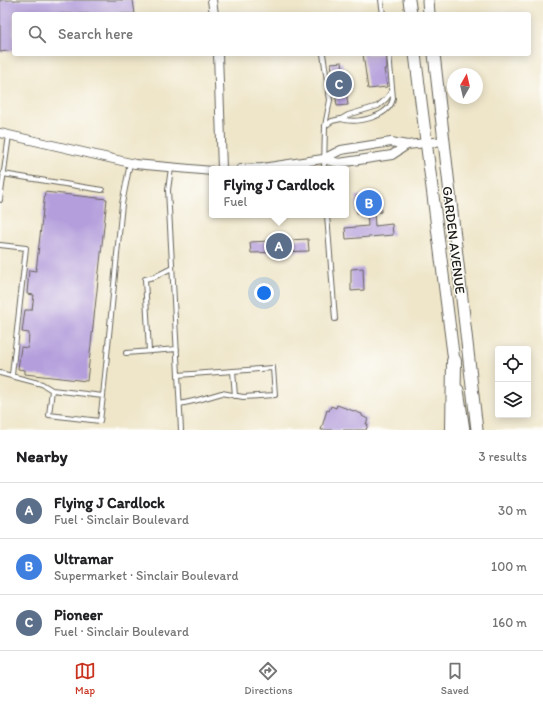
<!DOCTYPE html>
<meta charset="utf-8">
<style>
:root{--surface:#fff;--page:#f6f6f6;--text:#202124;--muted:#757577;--line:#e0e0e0;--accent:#c8321e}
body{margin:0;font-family:Itim,sans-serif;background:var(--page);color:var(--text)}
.controls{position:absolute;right:12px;bottom:12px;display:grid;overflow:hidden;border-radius:4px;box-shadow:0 2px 10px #0003}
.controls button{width:36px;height:36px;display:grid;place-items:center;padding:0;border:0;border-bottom:1px solid var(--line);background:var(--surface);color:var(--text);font:20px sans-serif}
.compass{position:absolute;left:447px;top:68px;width:36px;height:36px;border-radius:50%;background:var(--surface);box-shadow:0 2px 10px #0003;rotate:8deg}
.you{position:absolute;left:264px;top:293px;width:14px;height:14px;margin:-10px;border:3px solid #fff;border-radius:50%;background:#1a73e8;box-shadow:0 0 0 6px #1a73e833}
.badge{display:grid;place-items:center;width:26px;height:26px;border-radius:50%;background:var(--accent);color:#fff;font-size:13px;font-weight:700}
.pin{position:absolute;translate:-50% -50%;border:2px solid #fff;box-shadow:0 1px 4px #0006}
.popup{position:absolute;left:209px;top:166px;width:140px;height:52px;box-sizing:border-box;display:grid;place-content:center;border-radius:4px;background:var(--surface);filter:drop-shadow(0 1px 3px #0005);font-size:13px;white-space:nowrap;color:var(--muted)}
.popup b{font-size:15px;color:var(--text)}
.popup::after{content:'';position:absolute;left:50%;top:100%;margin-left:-8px;border:8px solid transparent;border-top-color:var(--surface)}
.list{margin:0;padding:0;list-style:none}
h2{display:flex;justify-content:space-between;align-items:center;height:52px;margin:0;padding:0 16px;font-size:17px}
h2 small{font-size:13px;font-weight:400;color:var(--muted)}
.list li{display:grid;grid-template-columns:26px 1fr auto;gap:12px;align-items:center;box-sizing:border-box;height:56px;padding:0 16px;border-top:1px solid var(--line)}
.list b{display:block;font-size:15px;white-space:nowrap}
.list p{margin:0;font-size:13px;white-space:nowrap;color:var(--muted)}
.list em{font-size:13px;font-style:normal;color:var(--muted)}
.icon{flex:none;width:22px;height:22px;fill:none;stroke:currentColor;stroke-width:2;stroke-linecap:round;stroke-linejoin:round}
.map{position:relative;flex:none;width:543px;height:430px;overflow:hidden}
.search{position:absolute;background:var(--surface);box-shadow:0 2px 10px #0003;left:12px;right:12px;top:12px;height:44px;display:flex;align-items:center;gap:10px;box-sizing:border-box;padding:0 14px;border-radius:4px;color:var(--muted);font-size:15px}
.sheet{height:220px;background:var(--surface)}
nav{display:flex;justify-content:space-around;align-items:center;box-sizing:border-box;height:56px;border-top:1px solid var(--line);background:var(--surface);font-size:11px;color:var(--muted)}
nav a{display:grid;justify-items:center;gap:2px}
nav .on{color:var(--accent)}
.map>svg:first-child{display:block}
.building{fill:#b49edc}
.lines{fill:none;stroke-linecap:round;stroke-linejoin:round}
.lane-casing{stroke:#666359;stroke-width:6}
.street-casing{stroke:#666359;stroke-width:10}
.secondary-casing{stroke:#666359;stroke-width:13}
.highway-casing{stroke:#666359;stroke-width:16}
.lane{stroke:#fff;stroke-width:4}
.street{stroke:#fff;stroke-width:8}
.secondary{stroke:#fff;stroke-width:11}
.highway{stroke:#fff;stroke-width:14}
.labels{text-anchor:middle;stroke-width:3;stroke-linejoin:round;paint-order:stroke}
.street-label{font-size:14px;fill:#1c1c1c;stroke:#fdfcf7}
</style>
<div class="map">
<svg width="543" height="430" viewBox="0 0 543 430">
<rect width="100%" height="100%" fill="#fdfcf7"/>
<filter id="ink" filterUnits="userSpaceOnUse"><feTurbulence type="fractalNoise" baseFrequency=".025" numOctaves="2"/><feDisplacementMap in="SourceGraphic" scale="8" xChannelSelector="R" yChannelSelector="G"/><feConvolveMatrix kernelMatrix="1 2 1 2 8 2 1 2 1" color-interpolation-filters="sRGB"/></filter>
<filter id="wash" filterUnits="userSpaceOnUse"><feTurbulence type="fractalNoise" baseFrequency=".012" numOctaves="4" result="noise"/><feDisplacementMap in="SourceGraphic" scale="16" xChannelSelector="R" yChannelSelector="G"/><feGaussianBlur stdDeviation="0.9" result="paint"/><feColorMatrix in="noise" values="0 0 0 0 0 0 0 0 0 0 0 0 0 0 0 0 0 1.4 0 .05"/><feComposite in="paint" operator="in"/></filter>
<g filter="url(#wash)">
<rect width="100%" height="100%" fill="#efe6ca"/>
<g id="blocks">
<path class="building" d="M0,0H133L135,14H14V50L0,52Z
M363,54H387V69H384L387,87L368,89Z
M342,62L348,105L337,106L331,63Z
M45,192L107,199L87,381L25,374V370L18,369L21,347L28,348L29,333L22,332L25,310H32L34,295L27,294L29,270L36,271Z
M380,194L381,212L374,213L375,226L392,224L393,235L346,239L345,228L368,226L367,212L357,213L356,196Z
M308,239L309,251L251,253L250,242Z
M363,268L364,290L351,291V269Z
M337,405L362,414V416L368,419L366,424H368L366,430H321L327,410L329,411L331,406L336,408Z"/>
</g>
</g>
<g filter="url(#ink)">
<use href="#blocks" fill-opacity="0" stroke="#666359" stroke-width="1"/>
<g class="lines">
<defs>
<path id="lane" d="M381,0L383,14
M323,54L330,100L325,126L324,169
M341,119C357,124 390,117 393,98L389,54
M325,126L332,121L341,119L348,115L378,106L386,99L392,91
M171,168L168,190L181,430
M3,174L102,190
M0,200L9,135
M327,215L335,319
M0,245L26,248L12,375
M149,351L145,279L154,277L172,268
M126,353L177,349
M233,371L235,396
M0,373L42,384L52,390L103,396L122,204L130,163
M178,375L273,368L275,395L243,397L222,393L198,400L180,404
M52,390L49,415L100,421L103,396"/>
<path id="street" d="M212,0L214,14
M218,54L222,169
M0,133L135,164L212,171
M323,159L339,163L392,155L407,145
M241,169L262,168L323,159L341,150L391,142L407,145L444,141"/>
<path id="secondary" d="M409,0L411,14
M428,0L429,14
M415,54L455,369
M434,54L477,430
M458,390L464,430"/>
<path id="highway" d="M453,430L454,361"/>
</defs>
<use href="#lane" class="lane-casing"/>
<use href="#street" class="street-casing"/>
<use href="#secondary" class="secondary-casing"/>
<use href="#highway" class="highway-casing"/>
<use href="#lane" class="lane"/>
<use href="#street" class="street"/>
<use href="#secondary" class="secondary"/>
<use href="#highway" class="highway"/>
</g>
</g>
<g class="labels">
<g class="street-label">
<text transform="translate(454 240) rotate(83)" y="5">GARDEN AVENUE</text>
</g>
</g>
</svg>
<div class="controls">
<button><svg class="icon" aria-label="locate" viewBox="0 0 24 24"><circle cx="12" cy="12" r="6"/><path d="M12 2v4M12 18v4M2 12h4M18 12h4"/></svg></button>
<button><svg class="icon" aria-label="layers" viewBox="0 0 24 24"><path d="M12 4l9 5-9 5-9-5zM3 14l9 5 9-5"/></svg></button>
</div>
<svg class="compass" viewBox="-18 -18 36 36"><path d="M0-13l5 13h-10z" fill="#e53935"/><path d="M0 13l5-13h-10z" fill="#757577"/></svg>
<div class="you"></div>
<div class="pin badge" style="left:279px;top:246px;background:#5c6f8a">A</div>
<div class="popup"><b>Flying J Cardlock</b>Fuel</div>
<div class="pin badge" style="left:369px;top:203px;background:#3f7fe0">B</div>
<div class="pin badge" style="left:339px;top:84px;background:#5c6f8a">C</div>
<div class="search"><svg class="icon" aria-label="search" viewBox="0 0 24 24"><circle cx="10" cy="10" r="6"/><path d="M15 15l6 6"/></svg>Search here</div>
</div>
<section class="sheet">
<h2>Nearby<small>3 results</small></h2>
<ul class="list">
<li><span class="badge" style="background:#5c6f8a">A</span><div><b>Flying J Cardlock</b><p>Fuel · Sinclair Boulevard</p></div><em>30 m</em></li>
<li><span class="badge" style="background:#3f7fe0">B</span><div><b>Ultramar</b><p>Supermarket · Sinclair Boulevard</p></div><em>100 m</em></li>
<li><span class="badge" style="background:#5c6f8a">C</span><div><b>Pioneer</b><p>Fuel · Sinclair Boulevard</p></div><em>160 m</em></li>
</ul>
</section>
<nav>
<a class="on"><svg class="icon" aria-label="map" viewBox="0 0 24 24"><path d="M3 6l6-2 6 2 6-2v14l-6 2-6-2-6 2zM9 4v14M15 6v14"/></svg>Map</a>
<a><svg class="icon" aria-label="directions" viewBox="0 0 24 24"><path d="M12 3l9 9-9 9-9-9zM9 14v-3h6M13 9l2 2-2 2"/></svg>Directions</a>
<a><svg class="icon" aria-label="saved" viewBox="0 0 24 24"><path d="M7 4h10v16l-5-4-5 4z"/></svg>Saved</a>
</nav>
